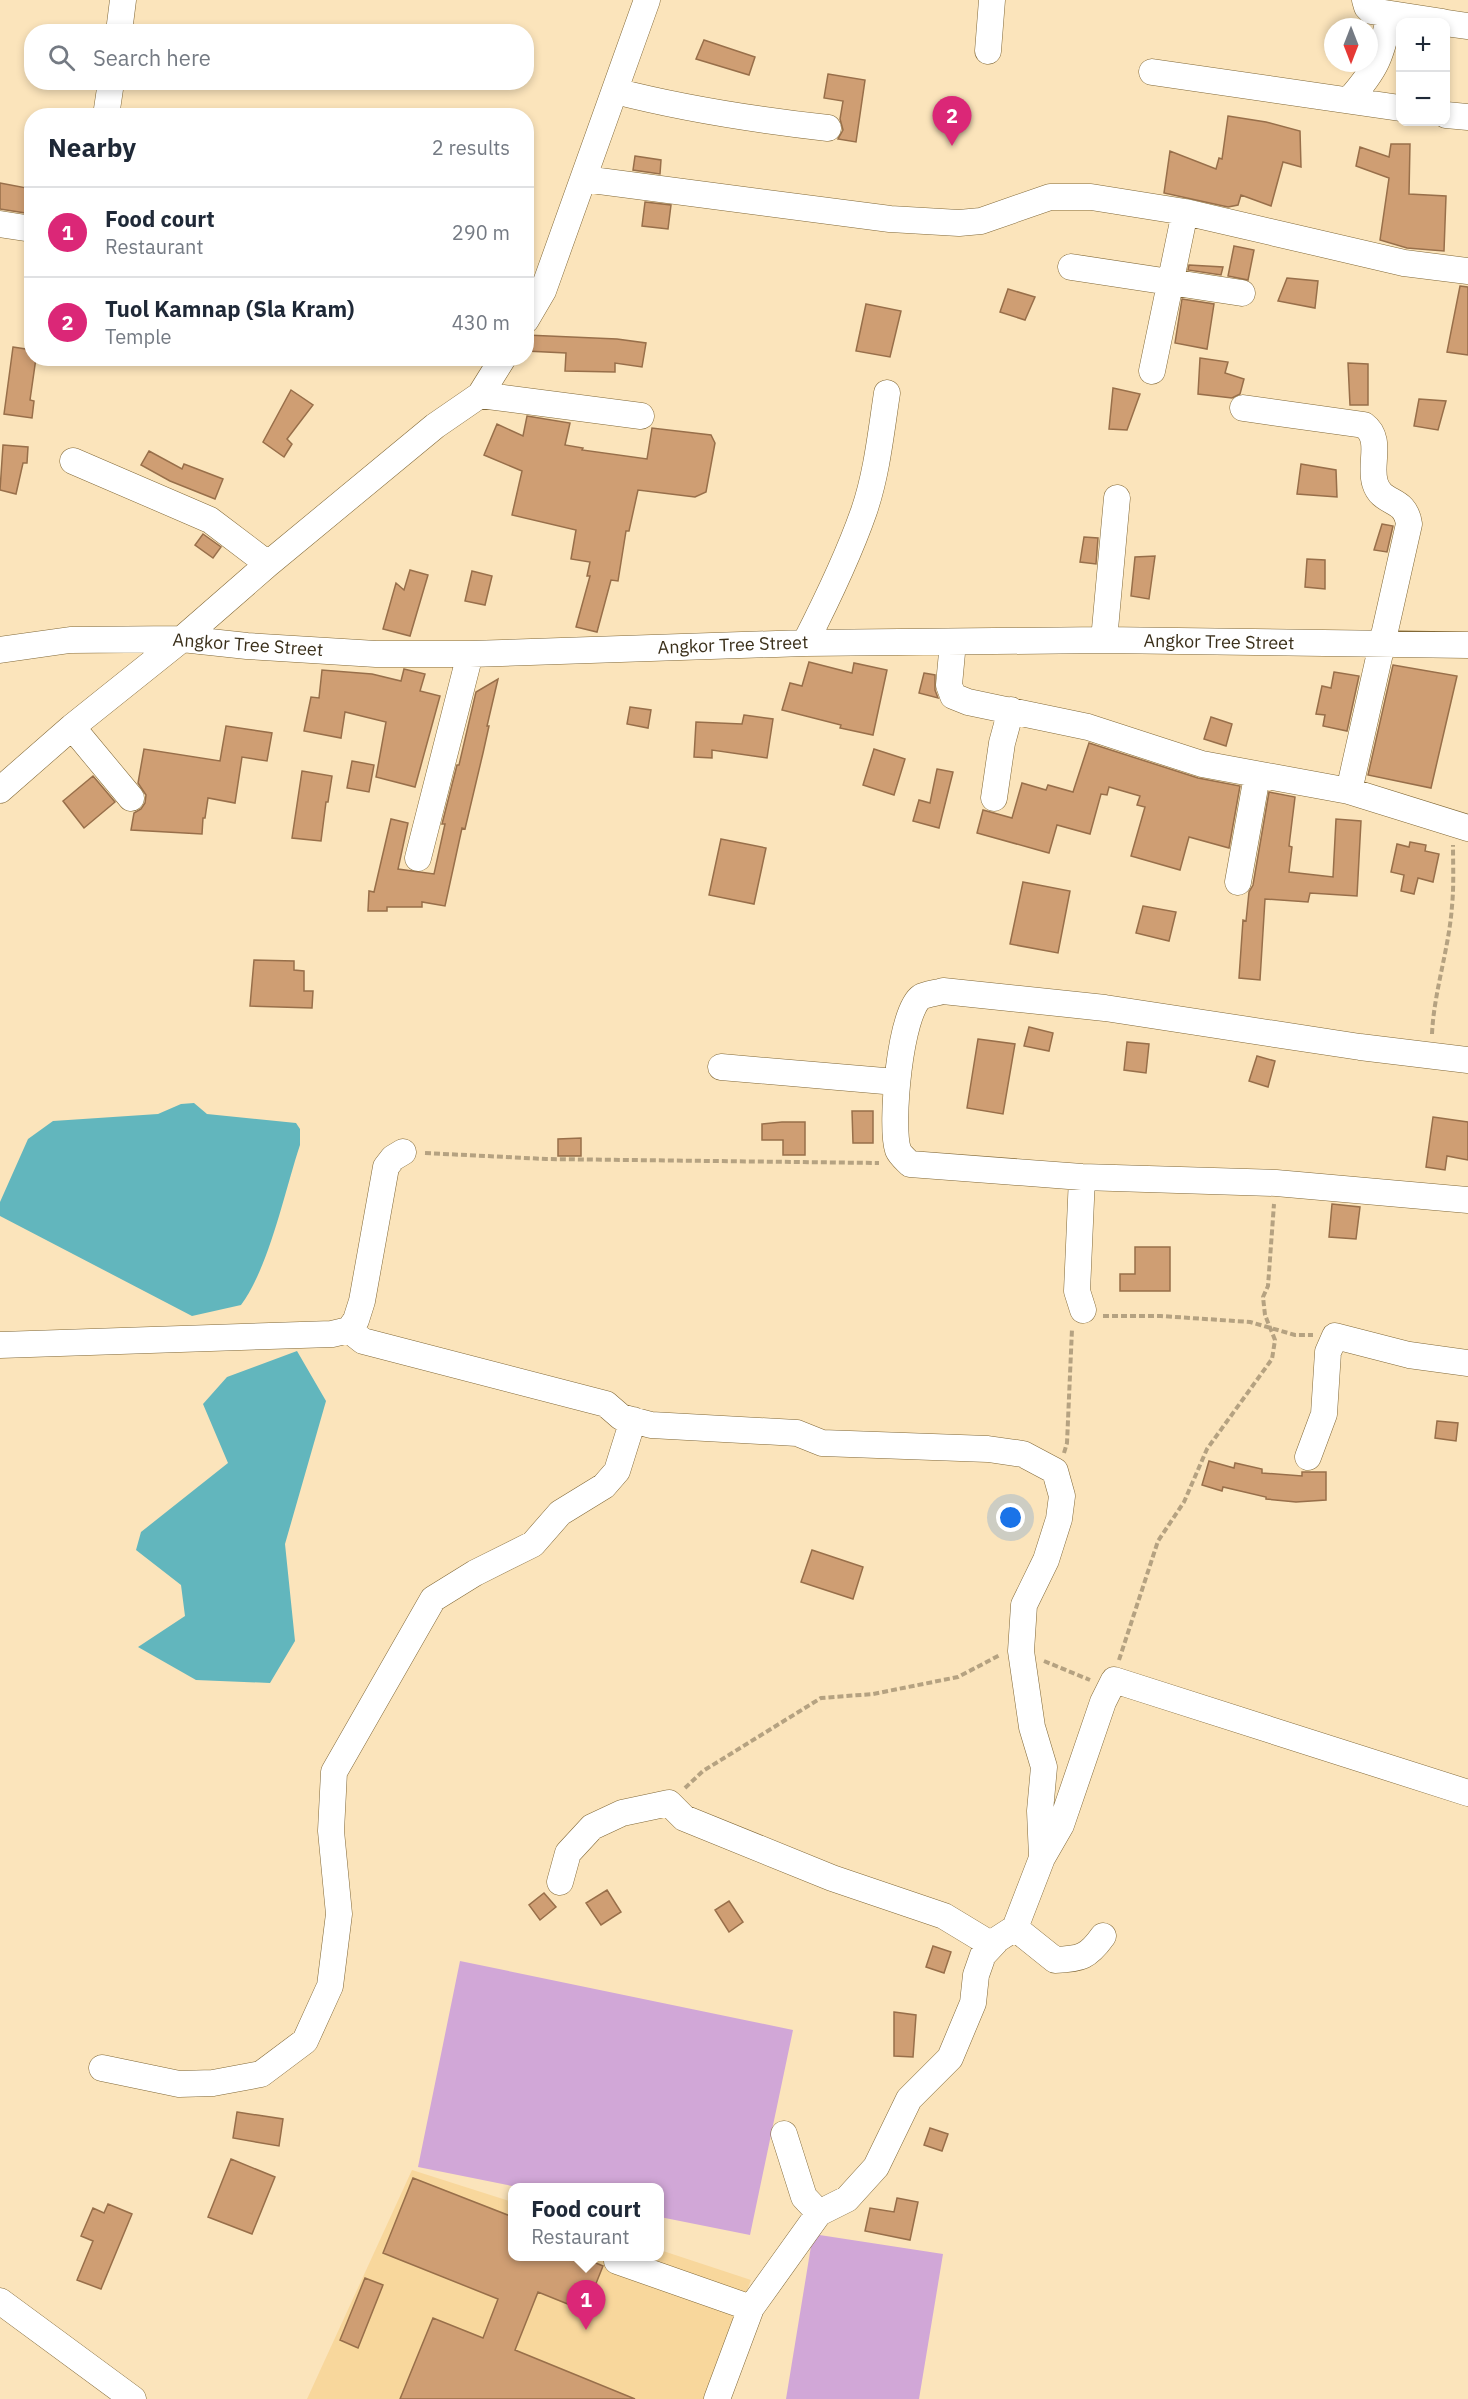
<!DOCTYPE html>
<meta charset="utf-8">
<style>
:root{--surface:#fff;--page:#f2f2f3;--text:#1f2937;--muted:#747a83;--line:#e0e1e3;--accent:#db2777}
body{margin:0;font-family:"IBM Plex Sans",sans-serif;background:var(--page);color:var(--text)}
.controls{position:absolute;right:18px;top:18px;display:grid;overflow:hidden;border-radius:12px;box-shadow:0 3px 9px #0003}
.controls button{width:54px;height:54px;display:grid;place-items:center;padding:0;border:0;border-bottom:2px solid var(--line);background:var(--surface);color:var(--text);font:30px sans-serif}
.compass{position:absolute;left:1324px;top:18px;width:54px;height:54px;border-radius:50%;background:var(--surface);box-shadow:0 3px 9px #0003;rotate:180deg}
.you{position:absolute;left:1011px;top:1518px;width:21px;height:21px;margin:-15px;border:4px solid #fff;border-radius:50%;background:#1a73e8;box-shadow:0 0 0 9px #1a73e833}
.badge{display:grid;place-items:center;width:39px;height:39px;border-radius:50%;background:var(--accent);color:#fff;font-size:20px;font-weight:700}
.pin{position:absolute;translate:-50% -50px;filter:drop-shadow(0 2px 3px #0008)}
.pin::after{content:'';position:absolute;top:32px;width:21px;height:18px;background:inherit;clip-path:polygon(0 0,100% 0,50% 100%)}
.popup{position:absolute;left:508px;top:2183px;width:156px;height:78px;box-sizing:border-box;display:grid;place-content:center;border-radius:12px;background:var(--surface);filter:drop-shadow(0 2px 4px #0005);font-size:20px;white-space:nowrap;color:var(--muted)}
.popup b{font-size:22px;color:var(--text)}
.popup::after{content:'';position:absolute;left:50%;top:100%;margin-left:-12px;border:12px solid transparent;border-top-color:var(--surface)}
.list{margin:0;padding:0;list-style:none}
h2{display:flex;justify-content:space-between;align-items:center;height:78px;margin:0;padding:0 24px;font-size:26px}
h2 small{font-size:20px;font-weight:400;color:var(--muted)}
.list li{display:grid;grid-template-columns:39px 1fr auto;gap:18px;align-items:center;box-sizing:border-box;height:90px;padding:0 24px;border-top:2px solid var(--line)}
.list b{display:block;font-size:22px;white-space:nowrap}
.list p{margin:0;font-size:20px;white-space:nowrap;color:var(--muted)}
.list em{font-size:20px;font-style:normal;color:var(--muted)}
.icon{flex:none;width:33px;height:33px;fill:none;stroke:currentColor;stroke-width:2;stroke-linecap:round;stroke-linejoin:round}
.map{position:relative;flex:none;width:1468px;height:2399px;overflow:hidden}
.search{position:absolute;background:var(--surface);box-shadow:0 3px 9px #0003;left:24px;top:24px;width:510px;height:66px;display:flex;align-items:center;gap:15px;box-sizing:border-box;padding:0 21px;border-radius:24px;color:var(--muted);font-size:22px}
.panel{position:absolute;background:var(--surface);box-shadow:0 3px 9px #0003;left:24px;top:108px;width:510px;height:258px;border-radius:24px}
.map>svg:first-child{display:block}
.built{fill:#f8d79c}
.green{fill:#d1a7d7}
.water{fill:#62b6bd}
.building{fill:#cf9e73;stroke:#986f4a;stroke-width:1.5}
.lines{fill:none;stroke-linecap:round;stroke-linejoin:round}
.minor-casing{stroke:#816837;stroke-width:27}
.path{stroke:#b5a281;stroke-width:4;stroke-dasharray:6 3;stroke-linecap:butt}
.minor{stroke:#fff;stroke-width:26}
.labels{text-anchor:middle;stroke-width:4.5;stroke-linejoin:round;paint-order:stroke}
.street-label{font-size:18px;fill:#3b301b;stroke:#fff}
</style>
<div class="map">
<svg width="1468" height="2399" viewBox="0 0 1468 2399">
<rect width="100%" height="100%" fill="#fbe4bb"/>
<path class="built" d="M412,2170L512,2202V2256H660V2250L751,2280L705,2399H307Z"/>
<path class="green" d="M460,1961L793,2030L750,2235L660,2217V2188L517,2187L418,2167Z
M813,2234L943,2254L919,2399H786Z"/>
<path class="water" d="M194,1103L207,1114L296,1123L300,1129V1145C284,1193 270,1265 241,1305L192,1316L0,1216V1202L28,1139L53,1121L158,1114L181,1104Z
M297,1351L326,1401L285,1544L295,1641L270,1683L196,1680L138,1647L185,1616L181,1585L136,1550L141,1532L228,1463L203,1404L227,1377Z"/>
<path class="building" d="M704,40L755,57L749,75L696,59Z
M828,74L865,80L856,142L838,139L843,130L840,119L843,101L824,98Z
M1228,116L1266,122L1300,131L1301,167L1283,162L1271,206L1241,195L1238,205L1228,207L1164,193L1170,151L1216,169L1219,158L1222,159Z
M1391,144H1410L1409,194L1446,196L1444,251L1407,248L1380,240L1389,178L1356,166L1360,147L1389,157Z
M635,156L661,160L660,174L633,170Z
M0,183L32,189V214L0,209Z
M645,202L671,205L668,229L642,226Z
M1234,246L1254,250L1248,280L1228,276Z
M1189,265L1223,267L1221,275L1188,270Z
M1287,278L1318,281L1315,308L1278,301Z
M1460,286L1468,287V355L1447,352Z
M1008,289L1035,297L1025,320L1000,312Z
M1182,299L1214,304L1207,349L1175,343Z
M866,304L901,311L890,357L856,351Z
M526,335L617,339L646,343L642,367L615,363V372L565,371L566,353L526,351Z
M13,347L32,350V358H36L30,400L34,401L32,418L4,414Z
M1200,358L1228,362L1225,373L1244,379L1240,394L1232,398L1198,394Z
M1348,363L1368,364V405H1350Z
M1113,388L1140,394L1127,430L1109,429Z
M291,390L313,405L287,439L292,444L284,457L263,442Z
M1419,399L1446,401L1438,430L1414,426Z
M527,416L570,423L565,445L583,448L582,450L647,459L652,428L711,435L715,443L706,492L695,497L638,490L629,531H626L618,581L611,580L597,632L576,627L590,576H587L590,562L571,559L576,530L512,515L522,471L484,455L497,424L523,436Z
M3,445L28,447L27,463H23L16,494L0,490Z
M149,451L182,469L184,464L223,479L215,499L170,481L141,465Z
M1301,464L1336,470L1337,497L1297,494Z
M1382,524L1393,526L1387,552L1374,550Z
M203,534L221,547L213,558L195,545Z
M1084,537L1098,538L1096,564L1080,562Z
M1155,556L1149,599L1131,596L1135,557Z
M1307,559L1325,560V589L1305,587Z
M410,570L428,575L410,636L383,629L396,583L404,590Z
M472,571L492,576L485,605L465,601Z
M809,662L852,673L854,663L887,670L873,735L840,728L841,725L782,710L790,683L802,686Z
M1393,665L1457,676L1431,788L1368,775Z
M404,669L425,674L420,691L440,696L415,787L376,777L386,722L345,712L341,738L304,731L311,697L319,698L322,670L372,674L401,681Z
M1334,672L1359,676L1347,731L1323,726L1325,715L1316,714L1322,686L1331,688Z
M924,673L935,675V690L938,698L919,693Z
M498,679L487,726H489L483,753L465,829L462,828L445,906L422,902V907H387V911H368L369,891L374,892L391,819L408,823L398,869L434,874L445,824H442L457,765H459L476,692Z
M630,707L651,710L648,728L627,724Z
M744,715L773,719L767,758L712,750V758L694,757L696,722L742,724Z
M1211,717L1232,724L1226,746L1204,739Z
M226,726L272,733L267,761L242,757L235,803L208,798L205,818H203L202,834L131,830L134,813L141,809L145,803L146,795L138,783L144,749L220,761Z
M1089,743L1198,778L1240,786L1229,848L1189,837L1180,870L1131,856L1145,807L1137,805L1140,796L1109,787L1107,795L1101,794L1090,834L1057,825L1049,853L977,833L983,810L1012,818L1022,783L1046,790L1048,785L1073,792Z
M874,749L905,759L894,795L863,785Z
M352,761L374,765L369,792L347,788Z
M937,769L953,772L939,828L913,821L919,800L930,803Z
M302,771L332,776L328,802H326L321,841L292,838Z
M93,776L115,802L84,828L63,801Z
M1269,792L1295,797L1289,846L1292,847L1289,872L1333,877L1336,819L1361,821L1357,896L1310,893L1308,902L1265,899L1260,980L1239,978L1243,920L1246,921L1249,892L1253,885Z
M721,839L766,848L754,904L709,895Z
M1410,842L1426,845L1425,851L1439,854L1433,882L1418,878L1414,894L1401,891L1404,875L1391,872L1397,844L1409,847Z
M1023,882L1070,891L1058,953L1010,944Z
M1143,906L1176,912L1169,941L1136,933Z
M254,960L294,961V970L304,971V991H313L312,1008L250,1006Z
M1029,1027L1053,1033L1049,1051L1024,1046Z
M978,1039L1015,1044L1003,1114L967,1108Z
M1127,1042L1149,1044L1146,1073L1124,1070Z
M1257,1056L1275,1061L1268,1087L1249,1081Z
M852,1111H873V1143H853Z
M1433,1117L1468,1122V1160L1447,1156L1445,1170L1426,1167Z
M782,1122H805V1155H783V1140H762V1124Z
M581,1138V1156H558V1139Z
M1332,1204L1360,1207L1356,1239L1329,1237Z
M1135,1247H1170V1291H1120V1274H1135Z
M1437,1421L1458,1423L1456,1441L1435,1438Z
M1209,1461L1234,1468L1235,1463L1262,1469V1473L1302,1476V1472H1326V1500L1296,1502L1266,1499V1497L1223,1487L1222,1491L1202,1485Z
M812,1550L863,1567L853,1599L801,1582Z
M607,1890L621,1912L601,1925L586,1903Z
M544,1893L556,1907L540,1920L529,1905Z
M729,1901L743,1922L729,1932L715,1910Z
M933,1946L951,1952L944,1973L926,1967Z
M894,2012L916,2015L913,2057L894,2056Z
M237,2112L283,2119L279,2146L233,2138Z
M930,2128L948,2134L942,2151L924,2145Z
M231,2159L275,2177L252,2234L208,2217Z
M413,2178L513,2217V2256H579L603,2266L585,2311L538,2292L515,2350L635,2399H400L433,2318L483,2338L498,2299L383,2253Z
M897,2198L918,2202L910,2240L865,2231L870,2208L894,2212Z
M108,2204L132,2214L101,2289L77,2280L93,2241L81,2236L93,2208L104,2213Z
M365,2278L383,2285L358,2348L340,2340Z"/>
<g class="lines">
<defs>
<path id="minor" d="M1365,0L1367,7L1371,11L1443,22
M1446,23L1468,26
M119,32L123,0
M988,51L992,0
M1152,72L1400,108
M615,91C685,109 756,120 828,128
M1349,100C1378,67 1380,58 1390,15
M1446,115L1468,117
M106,116L111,82
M584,179L890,219L959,223L981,221L1050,197H1091L1185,212L1404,263L1468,271
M0,224L32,229
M1071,267L1242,293
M526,320L543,291L647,0
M1152,371L1185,212
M480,395L641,416
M1243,408L1364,425C1383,439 1369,464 1375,483C1382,506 1405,496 1409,524L1349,791
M73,461L210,520L268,564
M1104,640L1117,498
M953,642L949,685L953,696L968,702L1088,727L1202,764L1349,791L1468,828
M805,643C827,600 848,557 864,511C877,473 881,432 887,393
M0,650L70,640L182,639L247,646L376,654H470L805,643L1104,640L1468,645
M72,727L131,798
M0,790L72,727L182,639L268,564L435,426L480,395L503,358
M994,798L1002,743L1011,710
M418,858L470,654
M1238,882L1257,776
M1468,1060L1360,1047L1105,1008L943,991C937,993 926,994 921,997C900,1011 890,1126 898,1150C900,1155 906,1160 910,1164L1082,1177L1276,1183L1468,1200
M721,1067L896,1082
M1082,1177L1077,1291L1083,1310
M349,1330L363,1341L606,1404L621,1417L651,1425L797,1433L822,1443L988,1449L1023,1454L1055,1471L1062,1496L1059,1519L1046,1560L1024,1605L1021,1651L1032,1727L1044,1767L1040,1811L1042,1857
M0,1345L332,1334L349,1330L356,1320L362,1301L386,1167L393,1158L403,1152
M1308,1457L1324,1414L1328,1352L1335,1336L1409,1355L1468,1363
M560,1882L568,1853L592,1827L622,1813L669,1803L684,1818L832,1878L944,1916L992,1945
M1015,1928L1055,1960C1081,1959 1088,1957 1103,1936
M102,2068L179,2084L213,2083L261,2074L305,2041L330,1986L339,1914L331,1831L334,1772L433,1599L475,1573L533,1544L560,1513L604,1486L617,1471L633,1420
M784,2134L804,2197L819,2213
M617,2261L751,2308
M0,2301L133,2399
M717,2399L751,2308L819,2213L847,2199L876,2167L909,2099L950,2058L973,2003L976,1975L983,1955L998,1939L1015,1928L1042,1858L1061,1825L1103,1702L1114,1680L1468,1793"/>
</defs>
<use href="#minor" class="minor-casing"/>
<path class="path" d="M1432,1034C1434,991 1449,949 1452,906C1454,886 1453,865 1453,845
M425,1153L546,1159L879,1163
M1103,1316H1161L1250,1322L1295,1335H1313
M1064,1453L1067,1443L1072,1329
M1119,1660L1158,1541L1184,1502L1207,1449L1272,1359L1275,1340L1265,1315L1263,1297L1268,1286L1274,1204
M1044,1661L1090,1680
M685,1788L703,1771L821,1698L873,1694L958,1677L1000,1655"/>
<use href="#minor" class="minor"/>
</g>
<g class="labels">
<g class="street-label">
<text transform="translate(1219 642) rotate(1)" y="6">Angkor Tree Street</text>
<text transform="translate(248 645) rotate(4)" y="6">Angkor Tree Street</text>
<text transform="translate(733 645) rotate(-2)" y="6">Angkor Tree Street</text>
</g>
</g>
</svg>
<div class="controls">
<button>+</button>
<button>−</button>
</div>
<svg class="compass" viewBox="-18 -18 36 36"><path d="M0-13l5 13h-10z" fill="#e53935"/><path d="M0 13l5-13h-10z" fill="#747a83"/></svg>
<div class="you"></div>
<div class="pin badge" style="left:586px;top:2330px">1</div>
<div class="popup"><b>Food court</b>Restaurant</div>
<div class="pin badge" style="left:952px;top:146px">2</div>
<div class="search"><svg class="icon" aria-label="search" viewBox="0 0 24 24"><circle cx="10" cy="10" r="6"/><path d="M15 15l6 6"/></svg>Search here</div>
<section class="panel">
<h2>Nearby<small>2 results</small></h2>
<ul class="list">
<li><span class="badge">1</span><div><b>Food court</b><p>Restaurant</p></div><em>290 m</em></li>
<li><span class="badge">2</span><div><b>Tuol Kamnap (Sla Kram)</b><p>Temple</p></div><em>430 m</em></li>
</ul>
</section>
</div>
